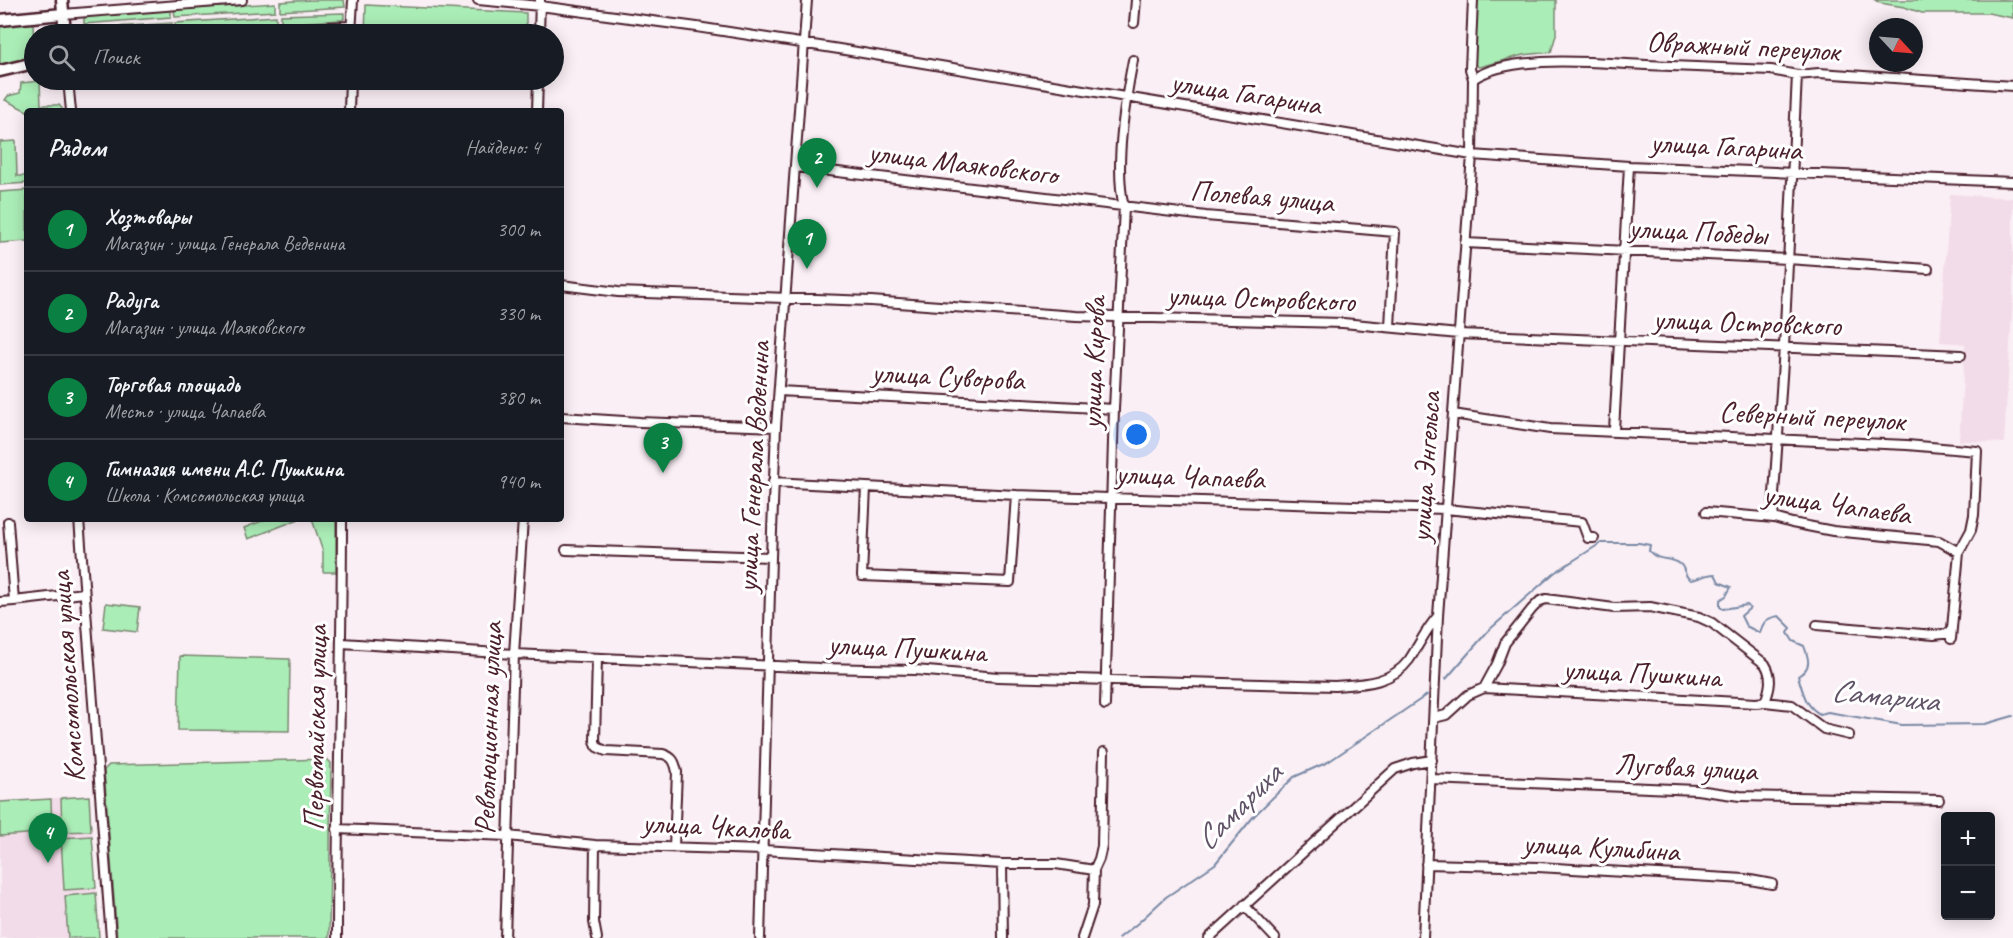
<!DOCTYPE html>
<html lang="ru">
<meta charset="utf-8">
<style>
:root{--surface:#171b24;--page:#20242c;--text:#f1f3f6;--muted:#9ea1a6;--line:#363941;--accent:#0b8043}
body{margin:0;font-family:Caveat,sans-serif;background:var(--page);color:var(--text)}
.controls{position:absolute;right:18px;bottom:18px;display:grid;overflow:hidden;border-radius:6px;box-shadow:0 3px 15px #0003}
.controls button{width:54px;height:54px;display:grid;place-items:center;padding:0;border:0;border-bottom:2px solid var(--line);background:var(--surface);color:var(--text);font:30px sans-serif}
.compass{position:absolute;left:1869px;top:18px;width:54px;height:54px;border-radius:50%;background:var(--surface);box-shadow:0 3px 15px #0003;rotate:116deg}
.you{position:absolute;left:1137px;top:435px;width:21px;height:21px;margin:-15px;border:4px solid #fff;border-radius:50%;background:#1a73e8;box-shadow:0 0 0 9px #1a73e833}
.badge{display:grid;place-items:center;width:39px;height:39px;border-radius:50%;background:var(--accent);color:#fff;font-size:20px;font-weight:700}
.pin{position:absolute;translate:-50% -50px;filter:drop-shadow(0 2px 3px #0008)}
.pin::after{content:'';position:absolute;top:32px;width:21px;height:18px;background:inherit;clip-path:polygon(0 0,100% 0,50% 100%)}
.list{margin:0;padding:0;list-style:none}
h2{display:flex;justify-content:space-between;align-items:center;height:78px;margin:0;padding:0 24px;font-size:26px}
h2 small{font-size:20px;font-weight:400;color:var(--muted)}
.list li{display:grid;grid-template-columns:39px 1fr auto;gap:18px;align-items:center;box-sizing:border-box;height:84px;padding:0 24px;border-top:2px solid var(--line)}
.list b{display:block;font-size:22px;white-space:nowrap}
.list p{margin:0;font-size:20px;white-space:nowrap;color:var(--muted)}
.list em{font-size:20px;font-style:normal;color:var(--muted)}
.icon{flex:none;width:33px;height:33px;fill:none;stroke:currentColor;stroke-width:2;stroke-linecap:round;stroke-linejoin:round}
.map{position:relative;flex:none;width:2013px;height:938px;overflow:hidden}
.search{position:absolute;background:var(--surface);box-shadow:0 3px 15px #0003;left:24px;top:24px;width:540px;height:66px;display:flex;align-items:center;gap:15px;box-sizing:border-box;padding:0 21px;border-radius:33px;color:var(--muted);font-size:22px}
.panel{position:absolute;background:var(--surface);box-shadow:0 3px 15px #0003;left:24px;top:108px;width:540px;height:414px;border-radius:6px}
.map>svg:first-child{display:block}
.built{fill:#f3dce9}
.green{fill:#abedb7;stroke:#7a8671;stroke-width:1.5}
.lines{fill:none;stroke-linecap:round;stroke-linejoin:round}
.stream{stroke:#7989a5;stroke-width:2}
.street-casing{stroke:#4a1f2b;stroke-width:12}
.secondary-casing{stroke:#4a1f2b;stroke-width:15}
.street{stroke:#fff;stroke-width:8}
.secondary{stroke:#fff;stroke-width:10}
.labels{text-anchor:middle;stroke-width:6;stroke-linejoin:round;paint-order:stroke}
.street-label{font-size:30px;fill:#4a1f2b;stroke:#fff}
.water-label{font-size:32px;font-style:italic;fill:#625468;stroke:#fff}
</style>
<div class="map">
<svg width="2013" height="938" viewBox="0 0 2013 938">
<rect width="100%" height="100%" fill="#faeff5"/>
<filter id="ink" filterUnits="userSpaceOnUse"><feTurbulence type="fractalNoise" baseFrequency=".0167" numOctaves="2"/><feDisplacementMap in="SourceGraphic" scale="12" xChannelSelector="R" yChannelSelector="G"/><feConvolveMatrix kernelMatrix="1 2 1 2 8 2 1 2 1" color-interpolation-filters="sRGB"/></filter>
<g filter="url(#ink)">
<path class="built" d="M1950,194L2013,198V297L2004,443L1959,441L1965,344L1940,342Z
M90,796L100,938H0V801Z"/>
<path class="green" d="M310,0H344L345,7L280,11V2Z
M1477,0H1556V35L1551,52L1523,55L1479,67L1475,65Z
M1875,0H2012L2013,18L1988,13H1922L1904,7L1880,3Z
M275,3V11L175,17L174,10Z
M366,5L526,13V34H365Z
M171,9V17L84,24V16Z
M344,13V19L342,20L281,24V15Z
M276,16V24L175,32V23Z
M33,21L34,59L0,67V24Z
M172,23V32L158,34H85L84,29Z
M364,80H524V85Z
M40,81L41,105H59L64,111H27L5,100L8,96L20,93L21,83Z
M16,141L17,176H27V183L0,185V142Z
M27,190V241L0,243V192Z
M267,519H299L248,539L244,528Z
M312,519H336V572H323V552Z
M106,603L140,607L137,632L103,628Z
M180,656L290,659L289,731L178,730Z
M327,759L331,763L329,938H117L104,770L109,765Z
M89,796L91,831L62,832L61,798Z
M51,799L52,832L0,836V802Z
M92,836L96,888L64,890L61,838Z
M96,893L99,938H68L65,896Z"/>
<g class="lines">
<path class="stream" d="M1446,679L1488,631L1554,573L1601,543H1639L1650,545L1649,551C1660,563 1671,556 1680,564C1685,567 1683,574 1690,580C1700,579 1705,574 1715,574L1719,582L1731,587L1726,596L1720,600V607L1723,609L1747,605L1750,608L1741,616L1746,626L1760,633C1763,621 1767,618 1779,616L1791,628L1788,633L1793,641L1804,646C1809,659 1812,668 1798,676C1803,692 1805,706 1820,714L1828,712L1902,725L1985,724L2013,716
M1119,938L1138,923L1166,897L1215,864L1254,816L1294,777L1328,762L1427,695"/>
<defs>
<path id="street" d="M478,0L540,6L697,27L839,49L1472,155L1629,166L2013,182
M63,14L242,0
M1134,23L1136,0
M223,34L280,29L352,26
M351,34L353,0
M539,34L540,0
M1473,79C1512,53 1599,63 1646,65C1688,67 1729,68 1771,70L1797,75L1819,73L2013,86
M68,80L71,111
M349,111L350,80
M537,111L538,80
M796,167L1206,216L1395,232L1390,327
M1465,243L1788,259L1928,269
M561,285L618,292L871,301L1076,316L1343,323L1459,334L1961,355
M779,391L1114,409
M1453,414L1550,429L1907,445L1977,451L1974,515L1971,530L1959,552L1951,639
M561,417L640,422L776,427
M1614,430L1629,166
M773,482L1016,495L1445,509L1582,522L1588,538H1594
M866,487L862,576L1010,582L1016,495
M1706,512L1774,518L1792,523L1833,531L1939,541L1959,552
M1774,518L1773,509L1784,347L1797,75
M79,519L111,938
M8,522L14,601L84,593
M566,550L771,557
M0,602L14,601
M1817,625L1934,635L1951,633
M342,643L514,654L820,668L915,670L998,677L1335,686C1362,684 1391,684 1409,660C1419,645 1426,629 1438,616
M597,658L595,741L597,747L606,751L663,754C673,757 675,762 677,772L674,847
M1484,688L1497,664L1505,643L1532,609L1540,601L1546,599L1614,608L1650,607L1699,617L1712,623L1765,664C1773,677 1770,689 1765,702
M1105,705L1114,409L1124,207C1114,166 1125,102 1133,60
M1434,718L1446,715L1468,695L1484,688L1756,703L1765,702L1792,705L1824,729L1849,735
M1431,779L1697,790L1740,796L1939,800
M337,829L508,836L595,845L763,850L1002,864H1056L1094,870
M595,845L594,922L597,938
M1002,864L1003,938
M1426,864L1538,867L1745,879L1772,884
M1244,905L1275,938
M337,938C337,798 342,659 342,519
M505,938L514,654L523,519
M760,938L771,557L776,427L807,0
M1082,938L1093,905L1094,870L1099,859L1102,846L1104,752
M1209,938L1395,769L1413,763L1432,760
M1423,938L1438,616L1472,155L1473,79L1470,69L1473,0"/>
<path id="secondary" d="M62,0L65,34
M0,20L63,14
M0,71L34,63"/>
</defs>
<use href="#street" class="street-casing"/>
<use href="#secondary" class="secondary-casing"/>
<use href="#street" class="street"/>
<use href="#secondary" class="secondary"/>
</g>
</g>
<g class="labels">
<g class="street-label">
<text transform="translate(1743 46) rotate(3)" y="10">Овражный переулок</text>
<text transform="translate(1246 93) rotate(9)" y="10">улица Гагарина</text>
<text transform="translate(1726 146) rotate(3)" y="10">улица Гагарина</text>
<text transform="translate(963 163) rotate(7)" y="10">улица Маяковского</text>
<text transform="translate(1262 196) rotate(5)" y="10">Полевая улица</text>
<text transform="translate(1698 231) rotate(3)" y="10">улица Победы</text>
<text transform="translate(1261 298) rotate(2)" y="10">улица Островского</text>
<text transform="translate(1747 322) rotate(2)" y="10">улица Островского</text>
<text transform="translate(1093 363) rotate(-88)" y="10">улица Кирова</text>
<text transform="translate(948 376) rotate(3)" y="10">улица Суворова</text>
<text transform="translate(1812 416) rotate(3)" y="10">Северный переулок</text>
<text transform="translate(753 467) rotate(-87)" y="10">улица Генерала Веденина</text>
<text transform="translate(1425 467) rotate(-86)" y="10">улица Энгельса</text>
<text transform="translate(1190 476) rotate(2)" y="10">улица Чапаева</text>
<text transform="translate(1837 504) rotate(8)" y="10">улица Чапаева</text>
<text transform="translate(907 648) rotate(3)" y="10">улица Пушкина</text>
<text transform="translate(1642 673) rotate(3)" y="10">улица Пушкина</text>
<text transform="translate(67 677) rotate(-94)" y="10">Комсомольская улица</text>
<text transform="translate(315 728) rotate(-89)" y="10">Первомайская улица</text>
<text transform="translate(488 728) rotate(-88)" y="10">Революционная улица</text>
<text transform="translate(1686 767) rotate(3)" y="10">Луговая улица</text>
<text transform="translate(716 826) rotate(3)" y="10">улица Чкалова</text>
<text transform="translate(1601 847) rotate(3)" y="10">улица Кулибина</text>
</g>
<g class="water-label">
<text transform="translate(1885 695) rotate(6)" y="11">Самариха</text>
<text transform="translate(1238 806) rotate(-45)" y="11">Самариха</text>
</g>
</g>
</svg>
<div class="controls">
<button>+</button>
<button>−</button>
</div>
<svg class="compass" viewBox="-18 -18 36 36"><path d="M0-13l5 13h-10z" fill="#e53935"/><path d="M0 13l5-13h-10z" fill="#9ea1a6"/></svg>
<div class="you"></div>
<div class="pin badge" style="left:807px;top:269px">1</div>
<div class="pin badge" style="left:817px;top:188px">2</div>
<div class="pin badge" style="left:663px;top:473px">3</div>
<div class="pin badge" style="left:48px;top:863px">4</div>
<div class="search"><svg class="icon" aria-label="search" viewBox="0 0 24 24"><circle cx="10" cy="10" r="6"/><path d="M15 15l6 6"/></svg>Поиск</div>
<section class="panel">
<h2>Рядом<small>Найдено: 4</small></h2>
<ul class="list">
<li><span class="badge">1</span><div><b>Хозтовары</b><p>Магазин · улица Генерала Веденина</p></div><em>300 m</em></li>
<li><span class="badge">2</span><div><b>Радуга</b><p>Магазин · улица Маяковского</p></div><em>330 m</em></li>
<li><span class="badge">3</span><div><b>Торговая площадь</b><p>Место · улица Чапаева</p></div><em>380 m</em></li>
<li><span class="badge">4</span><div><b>Гимназия имени А.С. Пушкина</b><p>Школа · Комсомольская улица</p></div><em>940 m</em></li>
</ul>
</section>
</div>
